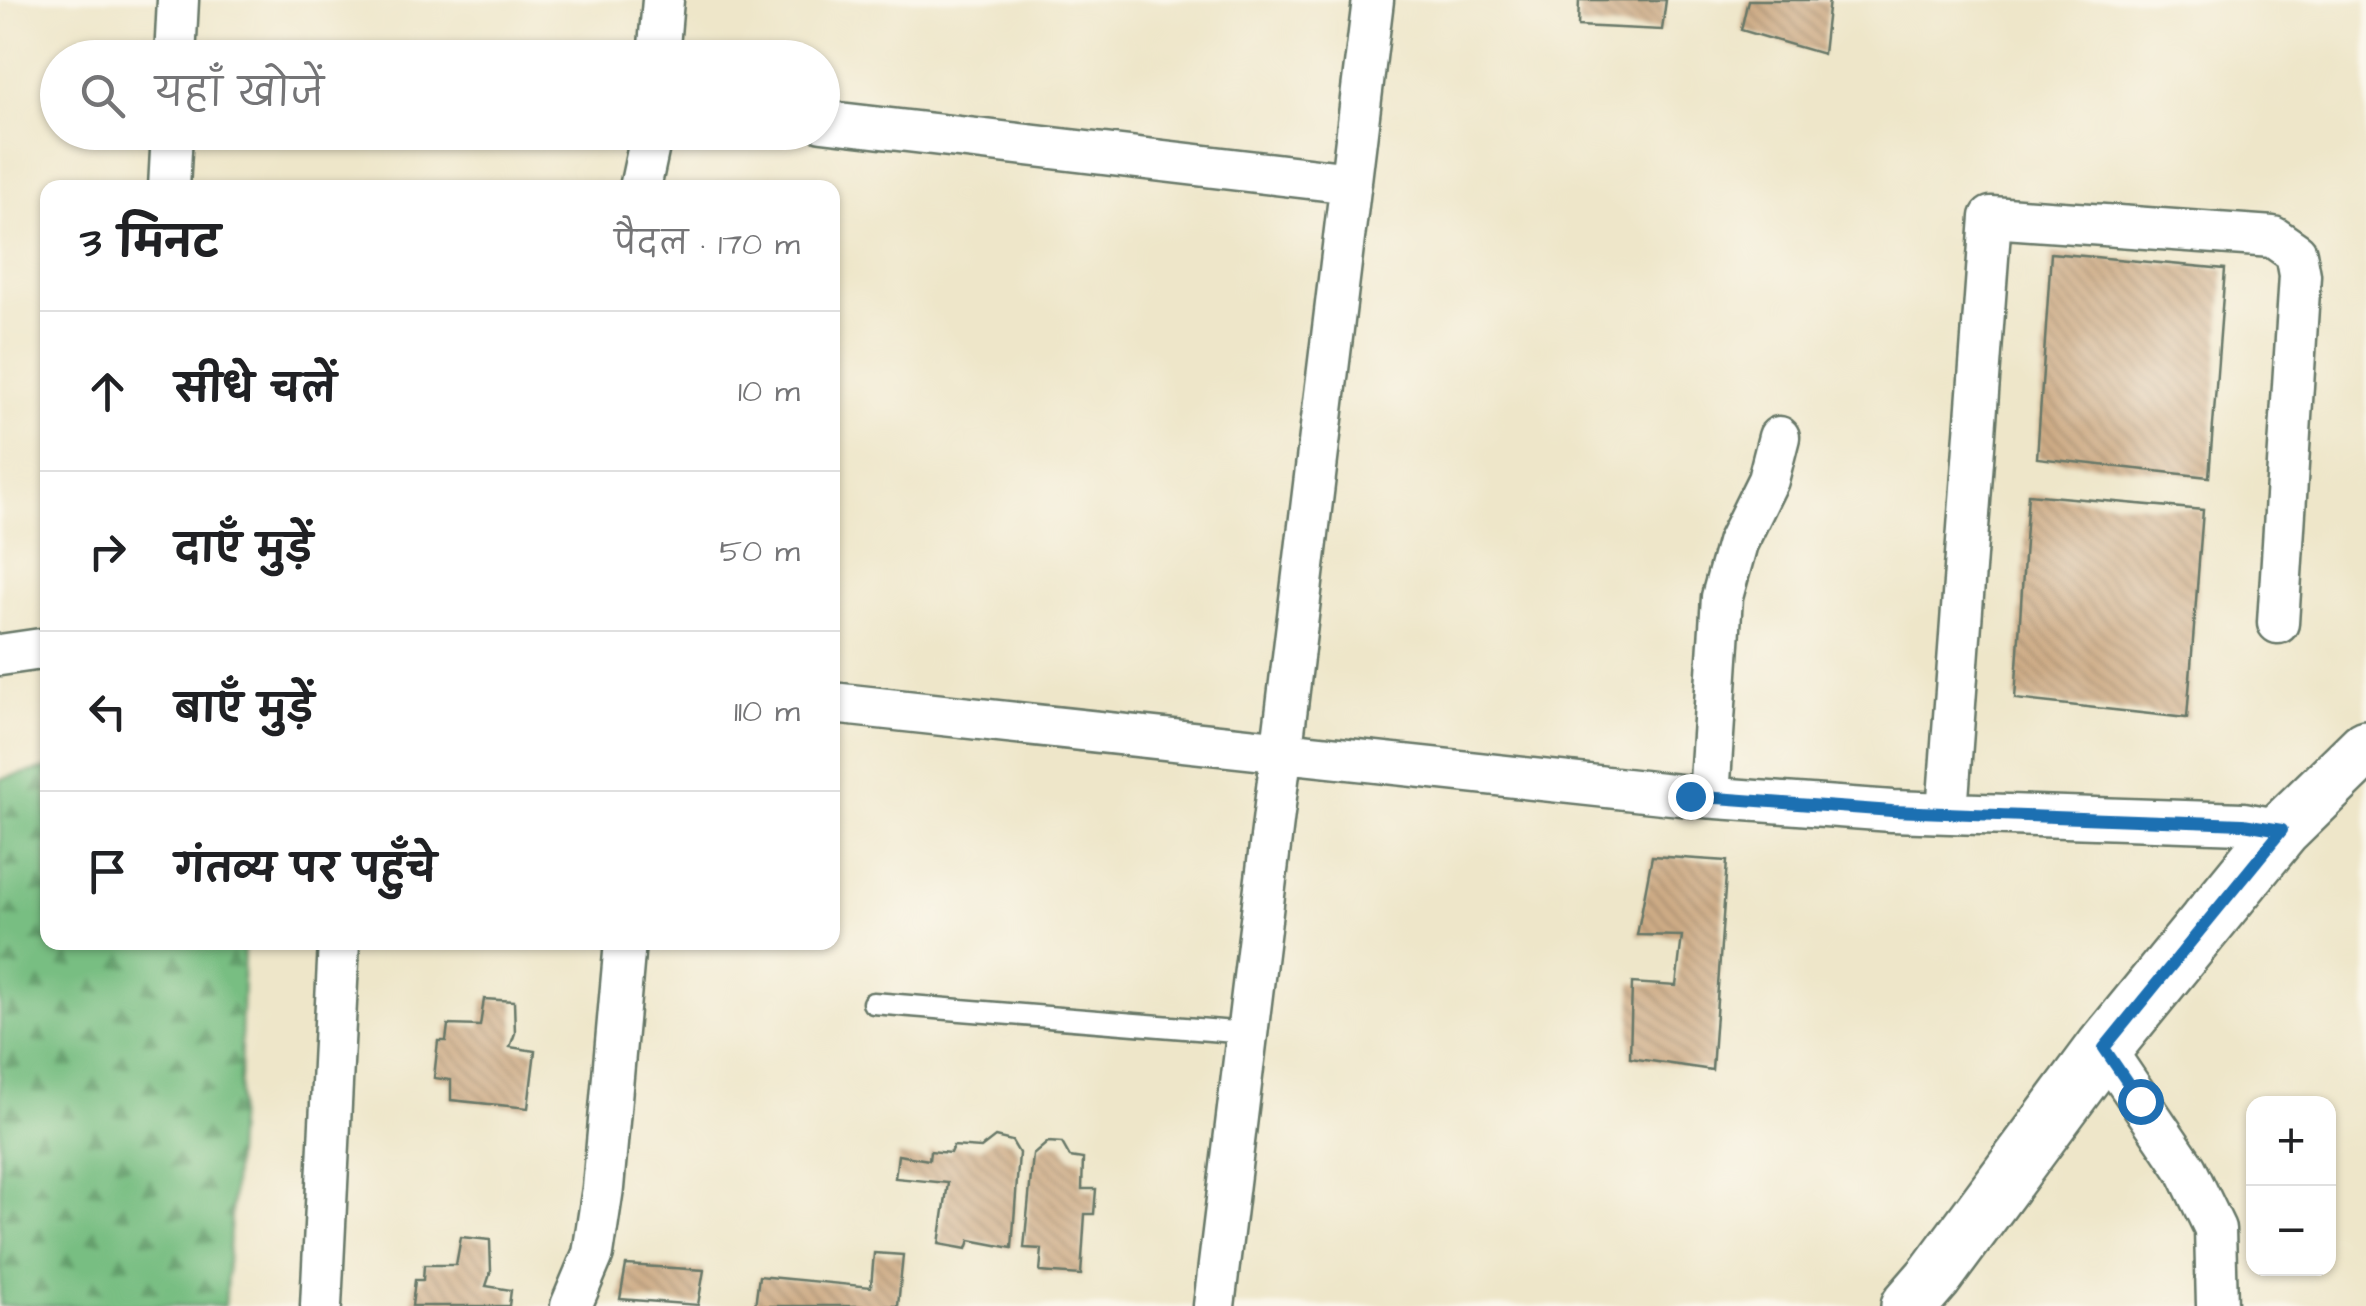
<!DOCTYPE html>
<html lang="hi">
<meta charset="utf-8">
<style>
:root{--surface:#fff;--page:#f2f2f2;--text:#202124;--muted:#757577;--line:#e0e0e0}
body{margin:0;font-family:"Architects Daughter","Playpen Sans Deva",sans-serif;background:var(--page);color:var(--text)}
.controls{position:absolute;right:30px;bottom:30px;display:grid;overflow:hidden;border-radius:20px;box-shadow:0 2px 8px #0004}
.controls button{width:90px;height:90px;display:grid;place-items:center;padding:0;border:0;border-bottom:2px solid var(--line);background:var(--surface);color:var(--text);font:50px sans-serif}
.stop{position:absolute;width:30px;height:30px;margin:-22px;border:8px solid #1f6fb2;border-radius:50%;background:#fff}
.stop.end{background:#1f6fb2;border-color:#fff;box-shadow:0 2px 10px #0008}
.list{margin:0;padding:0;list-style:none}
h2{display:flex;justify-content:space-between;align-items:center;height:130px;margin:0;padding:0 40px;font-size:42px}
h2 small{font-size:32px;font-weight:400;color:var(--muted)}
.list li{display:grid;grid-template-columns:65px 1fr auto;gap:30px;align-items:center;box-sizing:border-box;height:160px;padding:0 40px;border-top:2px solid var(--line)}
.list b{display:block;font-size:38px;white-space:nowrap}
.list em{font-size:32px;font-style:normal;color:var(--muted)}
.icon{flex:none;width:55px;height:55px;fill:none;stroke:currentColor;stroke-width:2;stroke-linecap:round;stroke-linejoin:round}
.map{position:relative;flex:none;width:2366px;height:1306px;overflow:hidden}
.search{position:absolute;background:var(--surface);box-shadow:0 2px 8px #0004;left:40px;top:40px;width:800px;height:110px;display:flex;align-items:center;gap:25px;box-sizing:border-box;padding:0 35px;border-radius:55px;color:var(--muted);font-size:38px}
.panel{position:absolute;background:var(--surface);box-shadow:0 2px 8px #0004;left:40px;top:180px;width:800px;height:770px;border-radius:20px}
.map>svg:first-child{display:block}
.forest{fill:url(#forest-firs);stroke:#4c7e5b;stroke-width:2.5}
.building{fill:url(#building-back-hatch)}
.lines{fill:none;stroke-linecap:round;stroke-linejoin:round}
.lane-casing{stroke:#677868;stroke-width:25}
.street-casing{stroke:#677868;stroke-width:45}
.primary-casing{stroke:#677868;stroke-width:60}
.lane{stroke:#fff;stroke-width:20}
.street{stroke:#fff;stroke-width:40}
.primary{stroke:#fff;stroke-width:55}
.route{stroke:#1f6fb2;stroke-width:12}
</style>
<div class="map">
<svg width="2366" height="1306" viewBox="0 0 2366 1306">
<defs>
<pattern id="forest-firs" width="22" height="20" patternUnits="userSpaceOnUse" patternTransform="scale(2.5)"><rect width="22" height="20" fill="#78be82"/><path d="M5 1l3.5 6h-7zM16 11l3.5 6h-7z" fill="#629c6b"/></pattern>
<pattern id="building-back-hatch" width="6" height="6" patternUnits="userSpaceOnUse" patternTransform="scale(2.5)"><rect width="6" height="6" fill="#ceac86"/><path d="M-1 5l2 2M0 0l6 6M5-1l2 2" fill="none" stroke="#a78d6e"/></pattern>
</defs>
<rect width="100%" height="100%" fill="#fbf7ec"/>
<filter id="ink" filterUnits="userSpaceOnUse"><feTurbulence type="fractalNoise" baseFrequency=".01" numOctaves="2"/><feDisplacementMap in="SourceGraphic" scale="20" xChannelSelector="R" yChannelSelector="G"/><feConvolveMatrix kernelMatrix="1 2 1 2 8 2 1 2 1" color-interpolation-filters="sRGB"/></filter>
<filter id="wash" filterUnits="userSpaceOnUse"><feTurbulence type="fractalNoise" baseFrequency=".0048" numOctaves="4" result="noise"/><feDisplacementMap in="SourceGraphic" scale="40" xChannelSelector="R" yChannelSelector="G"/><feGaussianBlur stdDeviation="2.25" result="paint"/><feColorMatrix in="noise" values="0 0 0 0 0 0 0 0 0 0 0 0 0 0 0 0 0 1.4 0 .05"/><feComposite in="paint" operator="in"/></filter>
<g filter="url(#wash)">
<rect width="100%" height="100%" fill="#eee6c9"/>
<path class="forest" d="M47,768L48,942L244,943L240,1077L225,1306H0V779Z"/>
<g id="blocks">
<path class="building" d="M1579,0H1666L1662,30L1578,26Z
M1748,0H1829L1823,54L1741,30Z
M2051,253L2225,269L2209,477L2037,458Z
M2028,494L2203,510L2187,718L2015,699Z
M1652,856L1727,861L1712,1070L1630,1058L1632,983L1676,986L1682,936L1637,935Z
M484,999L514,1001L515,1033L510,1047L535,1051L528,1108L451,1100V1080L434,1078L438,1041H446L448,1025L480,1026Z
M995,1137L1012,1141L1019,1153L1012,1248L970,1240L967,1249L939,1244L948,1183L895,1178L898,1155L929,1160L930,1151L950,1153L953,1146L981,1148Z
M1048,1142L1062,1143L1070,1157L1083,1159L1082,1189H1096L1094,1214H1085L1081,1275L1040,1272L1042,1249L1024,1248L1033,1155Z
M461,1237L490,1240L491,1271L486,1286L511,1290L509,1306H412L415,1280H423L424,1265H456Z
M874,1253L903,1255L898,1306H755L759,1276L871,1287Z
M626,1265L704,1270L698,1305L620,1299Z"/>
</g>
</g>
<g filter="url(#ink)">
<use href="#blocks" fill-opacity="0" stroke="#677868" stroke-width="2.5"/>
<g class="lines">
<defs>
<path id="lane" d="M873,1003L1247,1033"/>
<path id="street" d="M175,58L178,0
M658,58L663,0
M822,121L1351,183
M169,188L172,132
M640,188L652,132
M0,655L48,648
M832,703L1690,796L1892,811L2243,823L2282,830
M1709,797L1722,597L1737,543L1768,480L1779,437
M1947,812L1991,217L2273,237L2296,253L2300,275L2278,623
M2104,1048L2186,1169L2215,1229L2217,1306
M321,1306L339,942
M571,1306L593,1254L603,1188L625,942
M1214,1306L1373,0"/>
<path id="primary" d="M1909,1306L1935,1276L2104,1048L2282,830L2366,748"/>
</defs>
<use href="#lane" class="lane-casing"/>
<use href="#street" class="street-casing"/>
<use href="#primary" class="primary-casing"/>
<use href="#lane" class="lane"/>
<use href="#street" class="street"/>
<use href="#primary" class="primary"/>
</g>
</g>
<g class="lines" filter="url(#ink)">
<path class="route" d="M1690,796L1892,811L2243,824L2282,830L2104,1048L2140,1101"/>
</g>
</svg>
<div class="controls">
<button>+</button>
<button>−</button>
</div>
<div class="stop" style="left:2140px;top:1101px"></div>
<div class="stop end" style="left:1690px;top:796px"></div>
<div class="search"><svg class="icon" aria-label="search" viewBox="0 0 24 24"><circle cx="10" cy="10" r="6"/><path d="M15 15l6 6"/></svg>यहाँ खोजें</div>
<section class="panel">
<h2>3 मिनट<small>पैदल · 170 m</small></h2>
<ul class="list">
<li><svg class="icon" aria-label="ahead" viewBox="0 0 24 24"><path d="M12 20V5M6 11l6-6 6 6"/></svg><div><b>सीधे चलें</b></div><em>10 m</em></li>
<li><svg class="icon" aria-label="right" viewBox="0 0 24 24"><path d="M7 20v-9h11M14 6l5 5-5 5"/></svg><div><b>दाएँ मुड़ें</b></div><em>50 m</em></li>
<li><svg class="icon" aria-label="left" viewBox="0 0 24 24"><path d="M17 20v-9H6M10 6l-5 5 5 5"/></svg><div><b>बाएँ मुड़ें</b></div><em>110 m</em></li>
<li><svg class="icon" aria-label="arrive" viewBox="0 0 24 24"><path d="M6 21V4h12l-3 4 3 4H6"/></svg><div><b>गंतव्य पर पहुँचे</b></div></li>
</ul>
</section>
</div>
